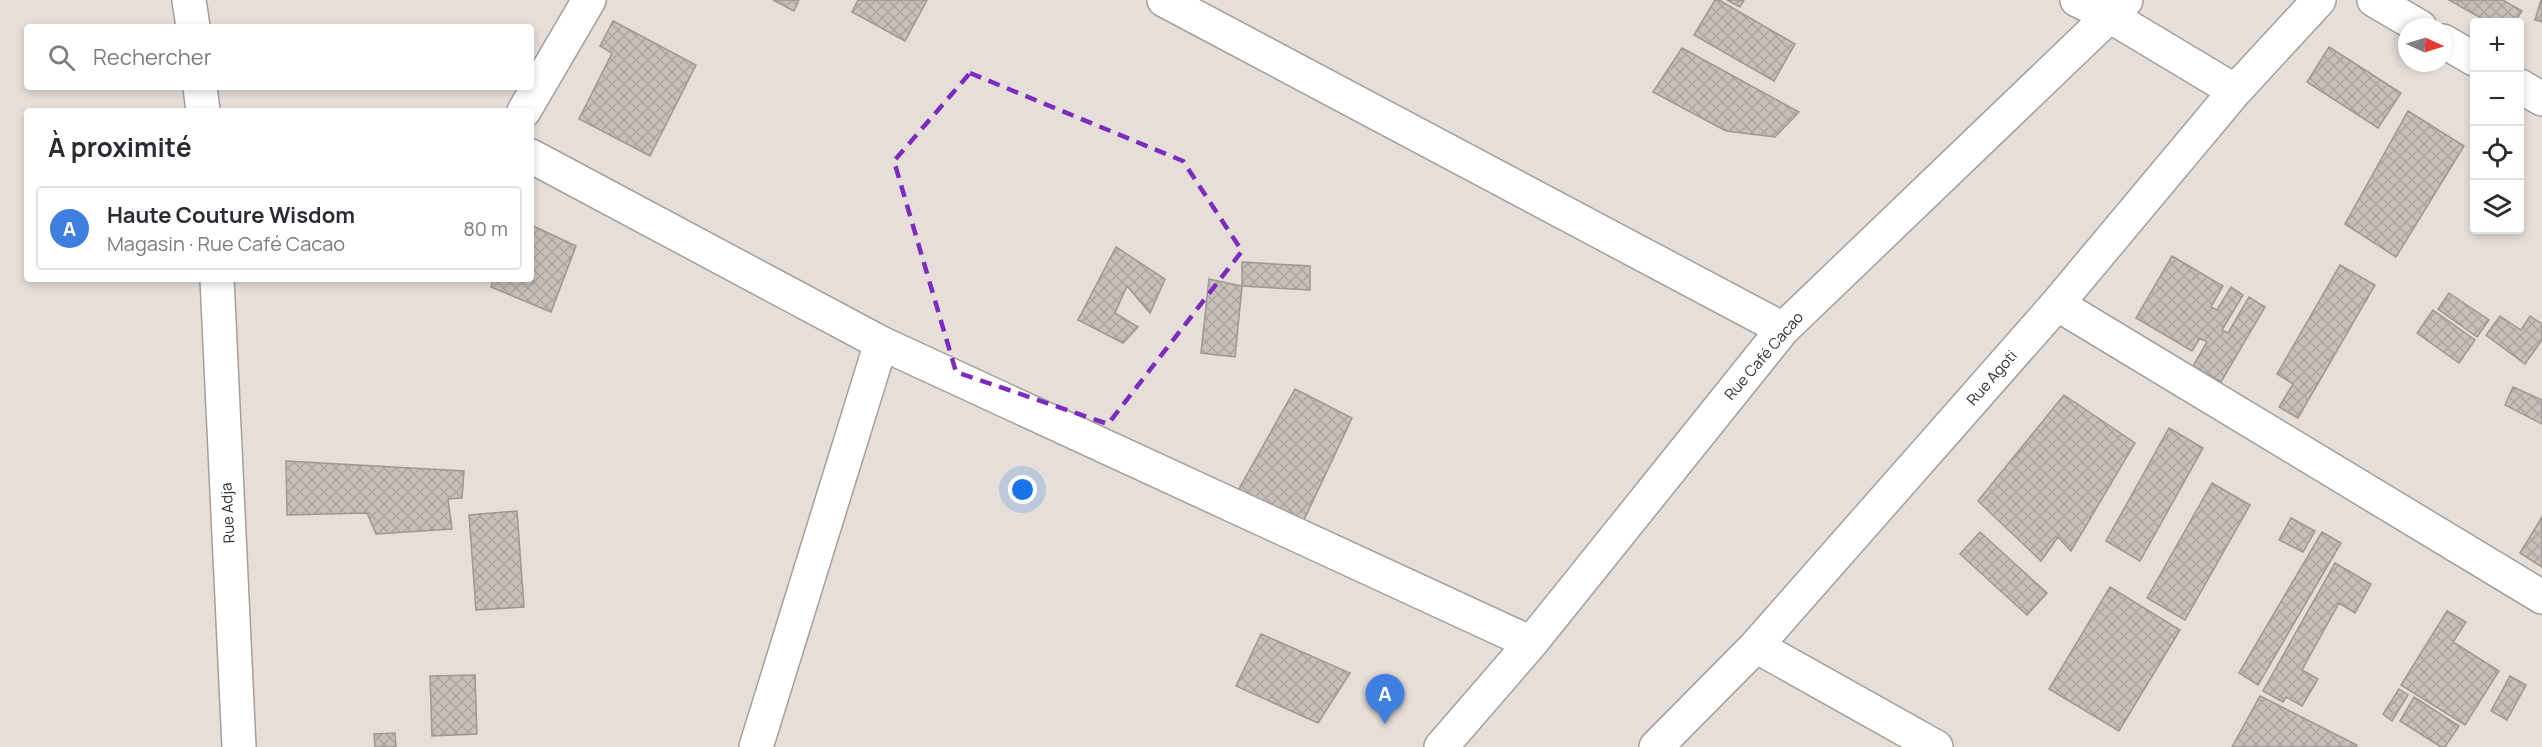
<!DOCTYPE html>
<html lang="fr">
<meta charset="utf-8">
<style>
:root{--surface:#fff;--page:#f2f2f3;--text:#2b2b33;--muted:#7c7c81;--line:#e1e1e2;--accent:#0f766e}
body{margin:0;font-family:Manrope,sans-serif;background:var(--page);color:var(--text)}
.controls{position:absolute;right:18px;top:18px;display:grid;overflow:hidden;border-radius:6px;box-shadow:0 3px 9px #0003}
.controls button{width:54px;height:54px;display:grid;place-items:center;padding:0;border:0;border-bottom:2px solid var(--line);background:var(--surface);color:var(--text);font:30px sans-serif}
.compass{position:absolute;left:2398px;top:18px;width:54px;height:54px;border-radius:50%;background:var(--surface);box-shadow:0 3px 9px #0003;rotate:94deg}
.you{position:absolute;left:1023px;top:490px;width:21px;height:21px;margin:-15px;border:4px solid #fff;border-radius:50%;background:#1a73e8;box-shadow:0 0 0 9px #1a73e833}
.badge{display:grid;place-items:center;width:39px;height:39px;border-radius:50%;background:var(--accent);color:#fff;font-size:20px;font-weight:700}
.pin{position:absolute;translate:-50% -50px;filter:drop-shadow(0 2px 3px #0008)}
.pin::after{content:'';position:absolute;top:32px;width:21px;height:18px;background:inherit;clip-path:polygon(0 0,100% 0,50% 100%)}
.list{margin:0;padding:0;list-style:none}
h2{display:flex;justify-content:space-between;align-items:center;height:78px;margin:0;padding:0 24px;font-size:26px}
h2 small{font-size:20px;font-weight:400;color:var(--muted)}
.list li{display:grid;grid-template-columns:39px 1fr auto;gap:18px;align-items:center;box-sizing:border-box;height:84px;margin:0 12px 12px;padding:0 12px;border:2px solid var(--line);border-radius:6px}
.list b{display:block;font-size:22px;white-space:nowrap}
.list p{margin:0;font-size:20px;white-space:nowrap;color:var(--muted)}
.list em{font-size:20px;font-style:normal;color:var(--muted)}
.icon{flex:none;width:33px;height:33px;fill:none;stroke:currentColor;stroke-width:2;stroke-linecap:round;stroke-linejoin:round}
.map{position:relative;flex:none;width:2542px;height:747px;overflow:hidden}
.search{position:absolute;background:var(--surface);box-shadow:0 3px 9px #0003;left:24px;top:24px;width:510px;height:66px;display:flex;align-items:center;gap:15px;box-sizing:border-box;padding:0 21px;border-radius:6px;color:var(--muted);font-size:22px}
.panel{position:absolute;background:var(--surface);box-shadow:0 3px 9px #0003;left:24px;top:108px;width:510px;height:174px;border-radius:6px}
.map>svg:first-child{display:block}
.building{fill:url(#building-cross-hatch);stroke:#9e9792;stroke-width:1.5}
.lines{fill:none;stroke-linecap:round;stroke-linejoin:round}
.minor-casing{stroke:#a69e99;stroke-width:36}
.minor{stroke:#fff;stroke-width:33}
.marked{fill:none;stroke:#7b2cbf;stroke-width:4.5;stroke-dasharray:12 8;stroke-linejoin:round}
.labels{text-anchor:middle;stroke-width:5;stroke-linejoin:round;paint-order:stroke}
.street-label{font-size:15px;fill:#33302e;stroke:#fff}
</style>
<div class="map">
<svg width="2542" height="747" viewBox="0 0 2542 747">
<defs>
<pattern id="building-cross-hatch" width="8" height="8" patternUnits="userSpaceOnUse" patternTransform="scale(1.5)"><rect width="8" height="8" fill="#c7bfba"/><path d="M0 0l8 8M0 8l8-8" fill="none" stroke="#aba4a0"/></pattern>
</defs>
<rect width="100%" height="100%" fill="#e6ded9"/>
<path class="building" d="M773,0H799L794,11Z
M858,0H927L905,41L852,12Z
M1715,0H1719L1795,44L1774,81L1694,35Z
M1727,0H1744L1740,7Z
M2449,0H2503L2522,11L2515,22H2488Z
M2541,0H2542V22L2535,20Z
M613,21L696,65L650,156L579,119L612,53L600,46Z
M2329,47L2401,93L2378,128L2307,82Z
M1682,48L1799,112L1775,137L1726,131L1653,92Z
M2408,111L2464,146L2396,257L2345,224Z
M531,225L576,246L551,312L491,287L493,279H531Z
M1116,247L1165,279L1150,313L1127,286L1115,313L1138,327L1123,343L1078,320Z
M2172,256L2223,286L2211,307L2217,310L2231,287L2243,295L2222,330L2228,333L2249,297L2265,307L2221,382L2193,366L2207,342L2200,338L2192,351L2136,318Z
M1242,262L1310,266V290L1242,286Z
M2340,265L2375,285L2298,418L2279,407L2293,384L2277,374Z
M1209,279L1242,286L1235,357L1201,353Z
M2449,293L2489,320L2477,337L2438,309Z
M2433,310L2475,340L2459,363L2417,333Z
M2500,316L2521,330L2530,316L2542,324V340L2525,364L2486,335Z
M2513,387L2542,400V424L2505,405Z
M1295,389L1352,418L1295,539L1231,503Z
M2064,395L2135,443L2071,551L2058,537L2041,561L1978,501Z
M2169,428L2203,448L2140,561L2106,541Z
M286,461L464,471L462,498L448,499L452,529L376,534L367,513L287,515Z
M2212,483L2250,505L2185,620L2147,598Z
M517,511L524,607L476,610L469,515Z
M2542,517V567L2520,553Z
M2291,518L2315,531L2303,552L2279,540Z
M1980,532L2047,593L2027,615L1960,554Z
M2322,532L2341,543L2258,685L2239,673Z
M2335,563L2371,584L2355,613L2339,603L2302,670L2318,679L2302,706L2286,697L2283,702L2263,691Z
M2110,587L2180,630L2119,731L2049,689Z
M2447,611L2466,622L2453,642L2499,671L2465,725L2401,685Z
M1261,634L1350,673L1318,723L1236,686Z
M475,675L477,734L432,736L430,676Z
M2510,676L2526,685L2507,720L2491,711Z
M2399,689L2408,695L2392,721L2383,714Z
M2260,696L2357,745L2356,747H2232Z
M2414,697L2459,726L2445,747H2441L2400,721Z
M395,733L396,747H375L374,734Z"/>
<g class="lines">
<defs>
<path id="minor" d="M189,0L193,27
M1164,0L1783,329
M2077,0L2110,16L2235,91
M2374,0L2420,27
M2443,41L2474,59
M2520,86L2542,99
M200,87L203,111
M524,111L589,0
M531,156L881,343L1531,643
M217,279L239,747
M2057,304L2542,597
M1756,646L1936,747
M756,747L881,343
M1441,747L1531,643L1783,329L2126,0
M1656,747L1756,646L2057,304L2235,91L2319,0"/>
</defs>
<use href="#minor" class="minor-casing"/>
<use href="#minor" class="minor"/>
</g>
<path class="marked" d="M970,73L1183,161L1242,251L1108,424L956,372L894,161Z"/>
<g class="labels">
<g class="street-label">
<text transform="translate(1764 356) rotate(-49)" y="5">Rue Café Cacao</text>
<text transform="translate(1992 378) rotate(-49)" y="5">Rue Agoti</text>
<text transform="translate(228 513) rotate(-93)" y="5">Rue Adja</text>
</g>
</g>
</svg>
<div class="controls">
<button>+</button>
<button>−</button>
<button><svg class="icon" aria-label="locate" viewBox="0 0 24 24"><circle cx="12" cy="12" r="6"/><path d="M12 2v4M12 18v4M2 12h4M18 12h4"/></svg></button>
<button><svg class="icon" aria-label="layers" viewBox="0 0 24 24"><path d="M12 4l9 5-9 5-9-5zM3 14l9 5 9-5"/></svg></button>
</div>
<svg class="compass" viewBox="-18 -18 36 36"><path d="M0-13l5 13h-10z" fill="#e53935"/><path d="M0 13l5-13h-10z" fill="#7c7c81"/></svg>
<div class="you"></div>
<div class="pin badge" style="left:1385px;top:724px;background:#3f7fe0">A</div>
<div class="search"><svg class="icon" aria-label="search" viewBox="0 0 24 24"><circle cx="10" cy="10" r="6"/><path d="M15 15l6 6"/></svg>Rechercher</div>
<section class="panel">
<h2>À proximité<small></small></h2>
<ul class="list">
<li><span class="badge" style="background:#3f7fe0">A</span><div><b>Haute Couture Wisdom</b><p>Magasin · Rue Café Cacao</p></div><em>80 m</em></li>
</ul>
</section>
</div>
